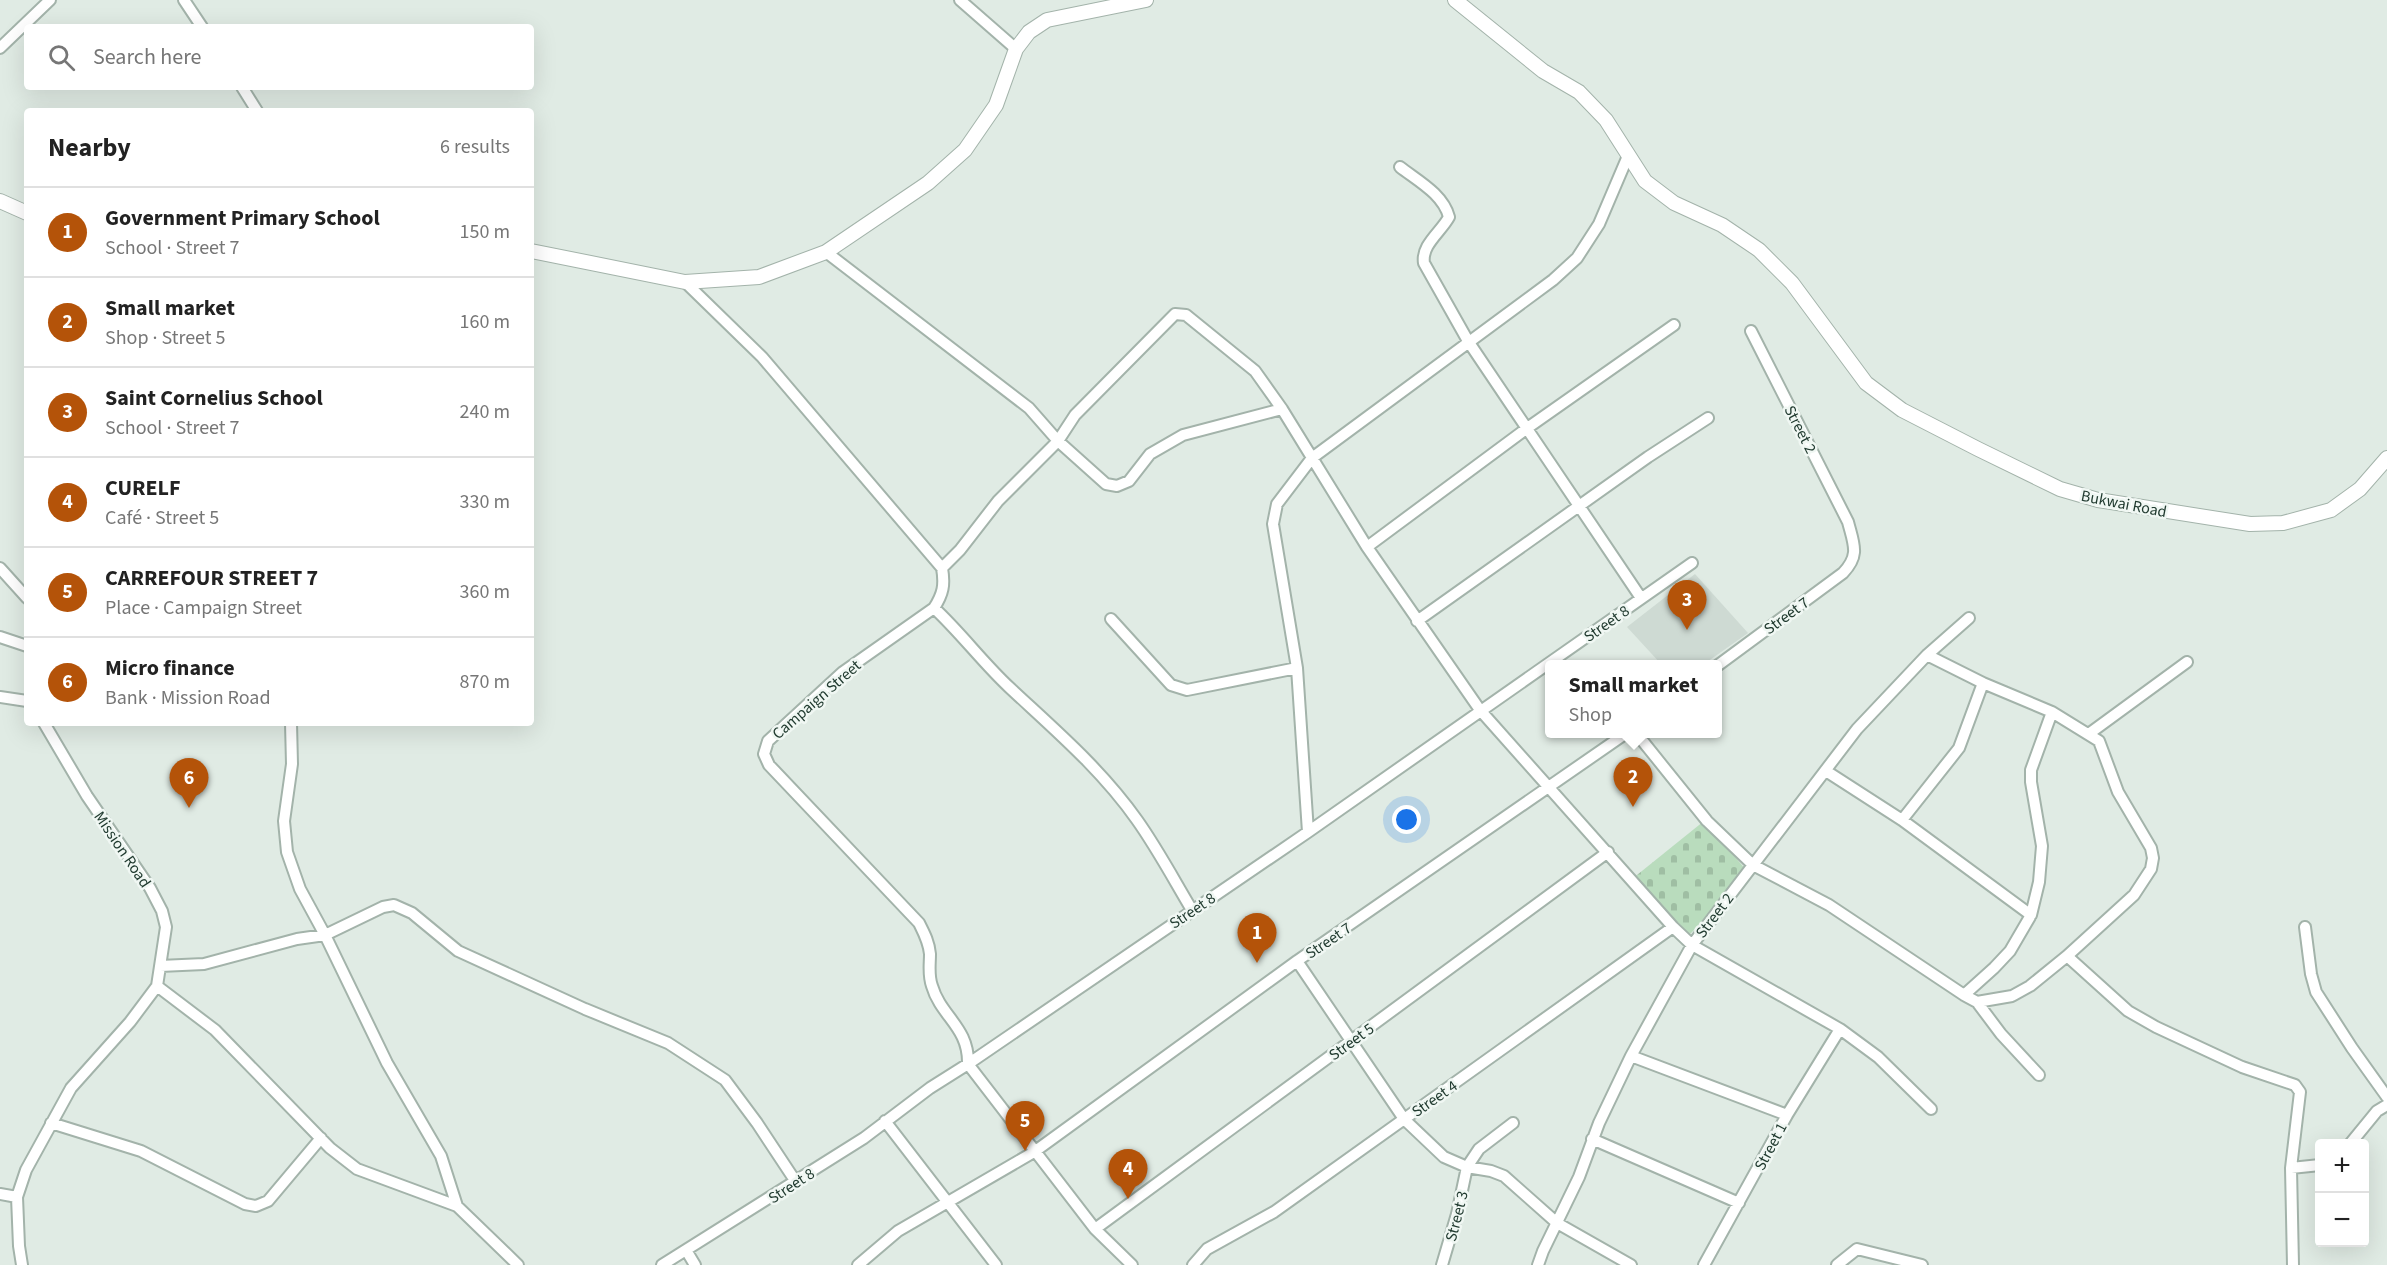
<!DOCTYPE html>
<meta charset="utf-8">
<style>
:root{--surface:#fff;--page:#f6f6f6;--text:#222;--muted:#767676;--line:#e0e0e0;--accent:#b45309}
body{margin:0;font-family:"Source Sans 3",sans-serif;background:var(--page);color:var(--text)}
.controls{position:absolute;right:18px;bottom:18px;display:grid;overflow:hidden;border-radius:6px;box-shadow:0 6px 24px #0002}
.controls button{width:54px;height:54px;display:grid;place-items:center;padding:0;border:0;border-bottom:2px solid var(--line);background:var(--surface);color:var(--text);font:30px sans-serif}
.you{position:absolute;left:1407px;top:820px;width:21px;height:21px;margin:-15px;border:4px solid #fff;border-radius:50%;background:#1a73e8;box-shadow:0 0 0 9px #1a73e833}
.badge{display:grid;place-items:center;width:39px;height:39px;border-radius:50%;background:var(--accent);color:#fff;font-size:20px;font-weight:700}
.pin{position:absolute;translate:-50% -50px;filter:drop-shadow(0 2px 3px #0008)}
.pin::after{content:'';position:absolute;top:32px;width:21px;height:18px;background:inherit;clip-path:polygon(0 0,100% 0,50% 100%)}
.popup{position:absolute;left:1545px;top:660px;width:177px;height:78px;box-sizing:border-box;display:grid;place-content:center;border-radius:6px;background:var(--surface);filter:drop-shadow(0 2px 4px #0005);font-size:20px;white-space:nowrap;color:var(--muted)}
.popup b{font-size:22px;color:var(--text)}
.popup::after{content:'';position:absolute;left:50%;top:100%;margin-left:-12px;border:12px solid transparent;border-top-color:var(--surface)}
.list{margin:0;padding:0;list-style:none}
h2{display:flex;justify-content:space-between;align-items:center;height:78px;margin:0;padding:0 24px;font-size:26px}
h2 small{font-size:20px;font-weight:400;color:var(--muted)}
.list li{display:grid;grid-template-columns:39px 1fr auto;gap:18px;align-items:center;box-sizing:border-box;height:90px;padding:0 24px;border-top:2px solid var(--line)}
.list b{display:block;font-size:22px;white-space:nowrap}
.list p{margin:0;font-size:20px;white-space:nowrap;color:var(--muted)}
.list em{font-size:20px;font-style:normal;color:var(--muted)}
.icon{flex:none;width:33px;height:33px;fill:none;stroke:currentColor;stroke-width:2;stroke-linecap:round;stroke-linejoin:round}
.map{position:relative;flex:none;width:2387px;height:1265px;overflow:hidden}
.search{position:absolute;background:var(--surface);box-shadow:0 6px 24px #0002;left:24px;top:24px;width:510px;height:66px;display:flex;align-items:center;gap:15px;box-sizing:border-box;padding:0 21px;border-radius:6px;color:var(--muted);font-size:22px}
.panel{position:absolute;background:var(--surface);box-shadow:0 6px 24px #0002;left:24px;top:108px;width:510px;height:618px;border-radius:6px}
.map>svg:first-child{display:block}
.built{fill:#cedad3}
.cemetery{fill:url(#cemetery-stones)}
.lines{fill:none;stroke-linecap:round;stroke-linejoin:round}
.minor-casing{stroke:#a3b3aa;stroke-width:14}
.tertiary-casing{stroke:#a3b3aa;stroke-width:16}
.minor{stroke:#fff;stroke-width:10}
.tertiary{stroke:#fff;stroke-width:14}
.labels{text-anchor:middle;stroke-width:5;stroke-linejoin:round;paint-order:stroke}
.street-label{font-size:16px;fill:#213b30;stroke:#f0f7f3}
</style>
<div class="map">
<svg width="2387" height="1265" viewBox="0 0 2387 1265">
<defs>
<pattern id="cemetery-stones" width="16" height="16" patternUnits="userSpaceOnUse" patternTransform="scale(1.5)"><rect width="16" height="16" fill="#b9dcbd"/><path d="M2 7V4a2 2 0 0 1 4 0v3zM10 15v-3a2 2 0 0 1 4 0v3z" fill="#9fbea3"/></pattern>
</defs>
<rect width="100%" height="100%" fill="#e0ebe4"/>
<path class="built" d="M1695,574L1748,633L1704,664H1661L1627,627Z"/>
<path class="cemetery" d="M1704,821L1747,871L1721,903L1684,940L1632,879Z"/>
<g class="lines">
<defs>
<path id="minor" d="M184,0L202,27
M960,0L1016,49
M0,48L50,0
M242,87L257,111
M1400,167C1418,181 1443,194 1449,217C1441,232 1421,245 1424,263L1468,341L1641,598
M826,252L1029,408L1058,441L1106,484L1117,486L1129,481L1150,454L1183,435L1282,409L1367,547L1480,710L1673,927L1692,945L1840,1029L1878,1057L1931,1109
M685,282L762,357L942,568C945,585 943,594 934,608L843,672L768,741L764,754L769,765L919,923C924,933 929,942 930,954C930,965 928,975 932,986C941,1017 969,1027 968,1064L1095,1229L1132,1265
M1367,547L1526,429L1674,325
M0,568L27,598
M942,568L960,550L998,501L1058,441L1075,415L1175,314L1186,315L1255,371L1282,409
M934,608C961,633 983,663 1010,688C1055,730 1101,769 1137,820C1157,848 1174,880 1192,910
M1111,619L1171,685L1187,690L1297,668
M1417,621L1648,457L1708,418
M0,637L27,646
M1927,655L1983,683
M1717,666L1843,573C1860,555 1854,545 1848,522L1751,331
M0,697L27,701
M291,723L292,764L284,821L287,852L300,889L325,935L387,1063L441,1156L457,1206L518,1265
M2090,733L2187,662
M1637,734L1707,821L1753,865L1829,905L1964,995L1977,1002L2012,996L2030,986L2067,956L2128,1011L2156,1027L2242,1067L2295,1085L2300,1092L2291,1168L2320,1165
M1826,771L1902,820L2031,915L2010,951L1994,968L1964,995
M1902,820L1959,748L1983,683L2052,712L2099,741L2118,792L2151,848L2153,858L2151,869L2134,895L2067,956
M1308,832L1297,668L1273,524L1277,504L1312,458L1553,280L1577,258L1599,224L1628,156
M2031,915L2039,882L2042,846L2031,782V770L2052,712
M2305,927L2311,974L2316,992L2352,1048L2387,1097
M1297,961L1404,1119L1444,1157L1467,1167L1491,1171L1504,1176L1557,1223L1631,1265
M160,966L204,964L297,939L325,935L383,907L394,905L412,913L458,951L585,1009L668,1043L725,1080L757,1123L796,1182
M157,986L215,1030L330,1148L357,1169L457,1206
M1977,1002L2001,1034L2039,1075
M1631,1056L1787,1115
M885,1121L996,1265
M51,1123L141,1151L245,1204L256,1206L268,1201L321,1138
M1592,1139L1739,1203
M2350,1144L2377,1111L2387,1105
M2291,1168L2293,1265
M0,1194L17,1197
M1095,1229L1608,852
M686,1250L695,1265
M22,1265L19,1246L17,1197L26,1170L71,1088L130,1022L157,986L166,927L162,911L150,888L87,796L44,723
M662,1265L864,1138L930,1088L968,1064L1308,832L1692,563
M858,1265L898,1231L1034,1152L1297,961L1625,734
M1193,1265L1207,1249L1274,1212L1673,927
M1442,1265L1457,1214L1467,1167L1479,1149L1513,1123
M1538,1265L1543,1251L1579,1177L1599,1123L1631,1056L1692,945L1857,729L1927,655L1969,618
M1704,1265L1787,1115L1840,1029
M1837,1265L1857,1249L1922,1265"/>
<path id="tertiary" d="M1455,0L1543,71L1579,92L1606,120L1645,181L1674,203L1722,225L1759,250L1792,283L1866,383L1902,410L1978,449L2060,489L2098,500L2250,524L2283,523L2331,510L2360,489L2387,458
M0,201L27,213
M531,251L685,282L759,277L826,252L928,183L965,150L996,105L1016,49L1029,32L1047,20L1146,0"/>
</defs>
<use href="#minor" class="minor-casing"/>
<use href="#tertiary" class="tertiary-casing"/>
<use href="#minor" class="minor"/>
<use href="#tertiary" class="tertiary"/>
</g>
<g class="labels">
<g class="street-label">
<text transform="translate(1801 429) rotate(63)" y="6">Street 2</text>
<text transform="translate(2124 503) rotate(11)" y="6">Bukwai Road</text>
<text transform="translate(1786 615) rotate(-36)" y="6">Street 7</text>
<text transform="translate(1606 623) rotate(-35)" y="6">Street 8</text>
<text transform="translate(816 699) rotate(-41)" y="6">Campaign Street</text>
<text transform="translate(123 849) rotate(56)" y="6">Mission Road</text>
<text transform="translate(1192 910) rotate(-34)" y="6">Street 8</text>
<text transform="translate(1714 915) rotate(-53)" y="6">Street 2</text>
<text transform="translate(1328 940) rotate(-34)" y="6">Street 7</text>
<text transform="translate(1351 1041) rotate(-36)" y="6">Street 5</text>
<text transform="translate(1434 1098) rotate(-35)" y="6">Street 4</text>
<text transform="translate(1770 1146) rotate(-62)" y="6">Street 1</text>
<text transform="translate(791 1185) rotate(-33)" y="6">Street 8</text>
<text transform="translate(1456 1216) rotate(-76)" y="6">Street 3</text>
</g>
</g>
</svg>
<div class="controls">
<button>+</button>
<button>−</button>
</div>
<div class="you"></div>
<div class="pin badge" style="left:1257px;top:963px">1</div>
<div class="pin badge" style="left:1633px;top:807px">2</div>
<div class="popup"><b>Small market</b>Shop</div>
<div class="pin badge" style="left:1687px;top:630px">3</div>
<div class="pin badge" style="left:1128px;top:1199px">4</div>
<div class="pin badge" style="left:1025px;top:1151px">5</div>
<div class="pin badge" style="left:189px;top:808px">6</div>
<div class="search"><svg class="icon" aria-label="search" viewBox="0 0 24 24"><circle cx="10" cy="10" r="6"/><path d="M15 15l6 6"/></svg>Search here</div>
<section class="panel">
<h2>Nearby<small>6 results</small></h2>
<ul class="list">
<li><span class="badge">1</span><div><b>Government Primary School</b><p>School · Street 7</p></div><em>150 m</em></li>
<li><span class="badge">2</span><div><b>Small market</b><p>Shop · Street 5</p></div><em>160 m</em></li>
<li><span class="badge">3</span><div><b>Saint Cornelius School</b><p>School · Street 7</p></div><em>240 m</em></li>
<li><span class="badge">4</span><div><b>CURELF</b><p>Café · Street 5</p></div><em>330 m</em></li>
<li><span class="badge">5</span><div><b>CARREFOUR STREET 7</b><p>Place · Campaign Street</p></div><em>360 m</em></li>
<li><span class="badge">6</span><div><b>Micro finance</b><p>Bank · Mission Road</p></div><em>870 m</em></li>
</ul>
</section>
</div>
